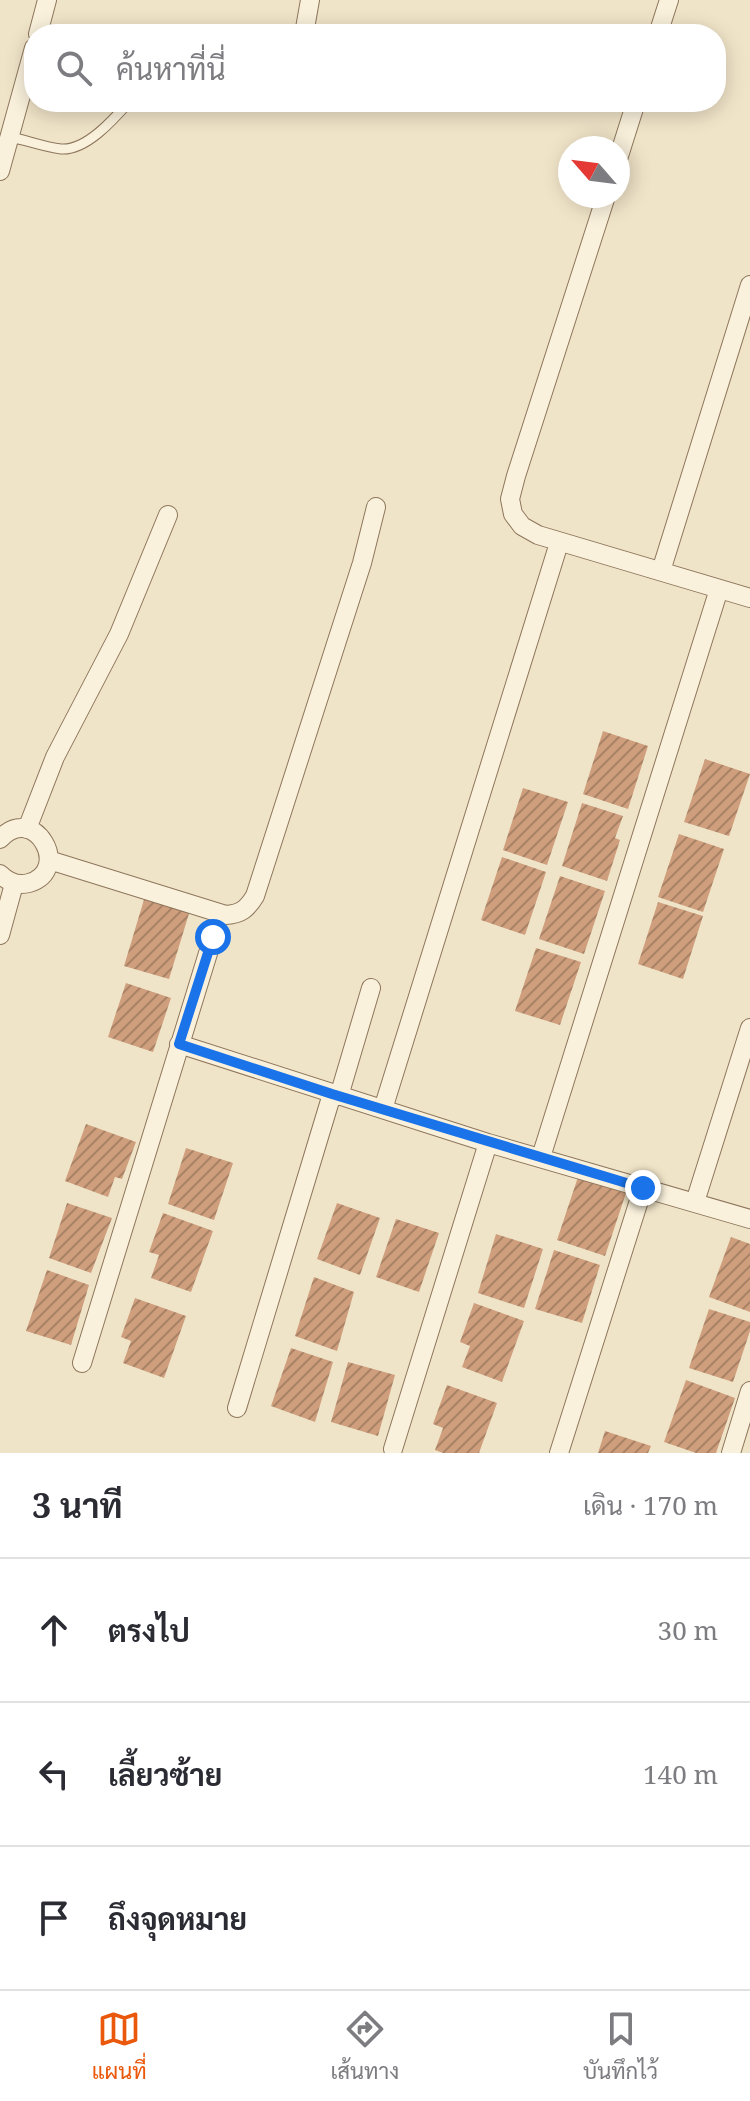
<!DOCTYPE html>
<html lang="th">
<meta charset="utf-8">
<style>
:root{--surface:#fff;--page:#f7f7f7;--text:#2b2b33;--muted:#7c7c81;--line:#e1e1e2;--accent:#ea580c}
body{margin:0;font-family:"Noto Serif",Sarabun,serif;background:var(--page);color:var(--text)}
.compass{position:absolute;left:558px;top:136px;width:72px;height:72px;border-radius:50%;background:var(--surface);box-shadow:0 4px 20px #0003;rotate:298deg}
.stop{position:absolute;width:24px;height:24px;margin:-18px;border:6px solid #1a73e8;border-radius:50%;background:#fff}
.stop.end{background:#1a73e8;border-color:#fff;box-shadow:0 2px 8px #0008}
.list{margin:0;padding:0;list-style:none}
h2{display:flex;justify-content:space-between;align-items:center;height:104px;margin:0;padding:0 32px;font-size:34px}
h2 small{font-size:26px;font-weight:400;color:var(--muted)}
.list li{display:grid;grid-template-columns:52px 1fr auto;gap:24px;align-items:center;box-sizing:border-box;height:144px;padding:0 32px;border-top:2px solid var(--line)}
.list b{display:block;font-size:30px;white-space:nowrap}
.list em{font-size:26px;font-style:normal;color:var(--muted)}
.icon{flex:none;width:44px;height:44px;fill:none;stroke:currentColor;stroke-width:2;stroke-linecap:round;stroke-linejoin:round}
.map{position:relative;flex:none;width:750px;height:1453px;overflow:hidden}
.search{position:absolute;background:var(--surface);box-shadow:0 4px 20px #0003;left:24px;right:24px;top:24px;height:88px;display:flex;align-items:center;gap:20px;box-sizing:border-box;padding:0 28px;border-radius:32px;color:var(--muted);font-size:30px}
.sheet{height:536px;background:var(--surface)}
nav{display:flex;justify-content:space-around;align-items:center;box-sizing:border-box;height:112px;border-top:2px solid var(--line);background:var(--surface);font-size:22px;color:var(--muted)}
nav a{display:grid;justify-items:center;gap:4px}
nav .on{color:var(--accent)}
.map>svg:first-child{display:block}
.building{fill:url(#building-hatch)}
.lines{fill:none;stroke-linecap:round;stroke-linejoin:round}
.service-casing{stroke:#8d765c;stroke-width:11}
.minor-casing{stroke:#8d765c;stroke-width:20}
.service{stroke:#faf1dc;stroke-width:9}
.minor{stroke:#faf1dc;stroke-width:18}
.route{stroke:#1a73e8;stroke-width:10}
</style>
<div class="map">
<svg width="750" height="1453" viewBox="0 0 750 1453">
<defs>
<pattern id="building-hatch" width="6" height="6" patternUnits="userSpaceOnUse" patternTransform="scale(2)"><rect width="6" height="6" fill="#cf9f7d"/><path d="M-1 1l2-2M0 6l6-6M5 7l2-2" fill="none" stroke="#a98266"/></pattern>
</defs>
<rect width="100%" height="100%" fill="#f0e4c8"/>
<path class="building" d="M603,731L648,746L628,809L583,794Z
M705,759L750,774L729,836L684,822Z
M523,788L568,802L547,865L503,850Z
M582,803L623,816L615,838L620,840L607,881L562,866Z
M679,834L724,849L703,912L658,897Z
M502,857L546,872L525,935L481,920Z
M560,876L605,891L584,954L539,939Z
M146,893L191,907L169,979L124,966Z
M658,902L703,916L683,979L638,964Z
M536,948L581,962L560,1025L515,1011Z
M126,983L171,998L153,1052L108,1037Z
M86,1124L136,1142L122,1179L115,1177L108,1197L65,1181Z
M186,1148L233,1163L214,1220L168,1204Z
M578,1177L626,1193L605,1256L557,1240Z
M67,1203L112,1218L91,1273L49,1258Z
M337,1203L380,1218L360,1275L317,1259Z
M163,1213L213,1231L191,1292L151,1278L159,1255L149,1252Z
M396,1219L439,1233L419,1292L376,1277Z
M496,1234L543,1249L524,1308L478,1293Z
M731,1237L750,1244V1312L709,1297Z
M554,1250L600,1265L582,1323L535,1309Z
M47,1270L89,1285L71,1345L26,1331Z
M314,1277L354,1292L337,1351L295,1336Z
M135,1298L186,1316L164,1378L123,1363L131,1341L121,1337Z
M474,1303L524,1321L502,1382L462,1367L470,1346L460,1342Z
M709,1309L750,1322V1331L733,1382L689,1368Z
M291,1348L333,1362L315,1422L271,1406Z
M348,1362L395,1375L378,1436L331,1422Z
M686,1380L735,1398L716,1453H696L664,1442Z
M447,1385L497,1403L479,1453H443L435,1450L443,1428L433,1424Z
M605,1431L651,1446L648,1453H598Z"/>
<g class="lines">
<defs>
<path id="service" d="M10,137C26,140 44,147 61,149C86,151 114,119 129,102"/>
<path id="minor" d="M38,34L47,0
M304,34L310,0
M658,34L669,0
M618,159L636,102
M0,171L34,48
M606,196L516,476L510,499L513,514L522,526L538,535L750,598
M661,571L750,285
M27,829L55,757L119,634L168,515
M0,839C34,802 73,870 29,883C18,886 8,882 0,874
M49,860L226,915C241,914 247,909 255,896L362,563L376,507
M0,935L14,884
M179,1044L488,1143L750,1219
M339,1096L371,988
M383,1109L559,543
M541,1157L719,589
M695,1202L750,1028
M82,1363L213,937
M237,1408L332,1094
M393,1449L488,1143
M559,1453L643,1188
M731,1453L750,1391"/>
</defs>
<use href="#service" class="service-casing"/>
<use href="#minor" class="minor-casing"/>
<use href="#service" class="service"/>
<use href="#minor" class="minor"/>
</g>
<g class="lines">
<path class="route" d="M213,937L179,1044L332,1094L643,1188"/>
</g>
</svg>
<svg class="compass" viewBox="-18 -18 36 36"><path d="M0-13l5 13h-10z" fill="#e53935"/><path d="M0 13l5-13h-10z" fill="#7c7c81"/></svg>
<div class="stop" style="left:213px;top:937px"></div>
<div class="stop end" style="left:643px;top:1188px"></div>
<div class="search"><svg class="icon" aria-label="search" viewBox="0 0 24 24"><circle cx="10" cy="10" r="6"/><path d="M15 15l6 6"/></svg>ค้นหาที่นี่</div>
</div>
<section class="sheet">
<h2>3 นาที<small>เดิน · 170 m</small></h2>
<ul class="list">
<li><svg class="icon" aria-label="ahead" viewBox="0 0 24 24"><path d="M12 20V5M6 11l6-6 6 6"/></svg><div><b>ตรงไป</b></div><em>30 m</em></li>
<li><svg class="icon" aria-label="left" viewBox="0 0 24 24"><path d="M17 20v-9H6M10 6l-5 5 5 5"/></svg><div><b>เลี้ยวซ้าย</b></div><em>140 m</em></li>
<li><svg class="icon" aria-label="arrive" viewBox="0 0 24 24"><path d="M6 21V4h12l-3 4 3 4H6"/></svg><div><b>ถึงจุดหมาย</b></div></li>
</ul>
</section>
<nav>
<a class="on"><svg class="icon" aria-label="map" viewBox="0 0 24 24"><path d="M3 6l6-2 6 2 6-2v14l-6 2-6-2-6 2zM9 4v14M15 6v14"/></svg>แผนที่</a>
<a><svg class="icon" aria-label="directions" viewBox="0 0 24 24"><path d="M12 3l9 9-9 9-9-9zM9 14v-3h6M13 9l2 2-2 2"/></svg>เส้นทาง</a>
<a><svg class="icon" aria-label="saved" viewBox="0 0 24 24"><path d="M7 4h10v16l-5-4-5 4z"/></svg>บันทึกไว้</a>
</nav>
